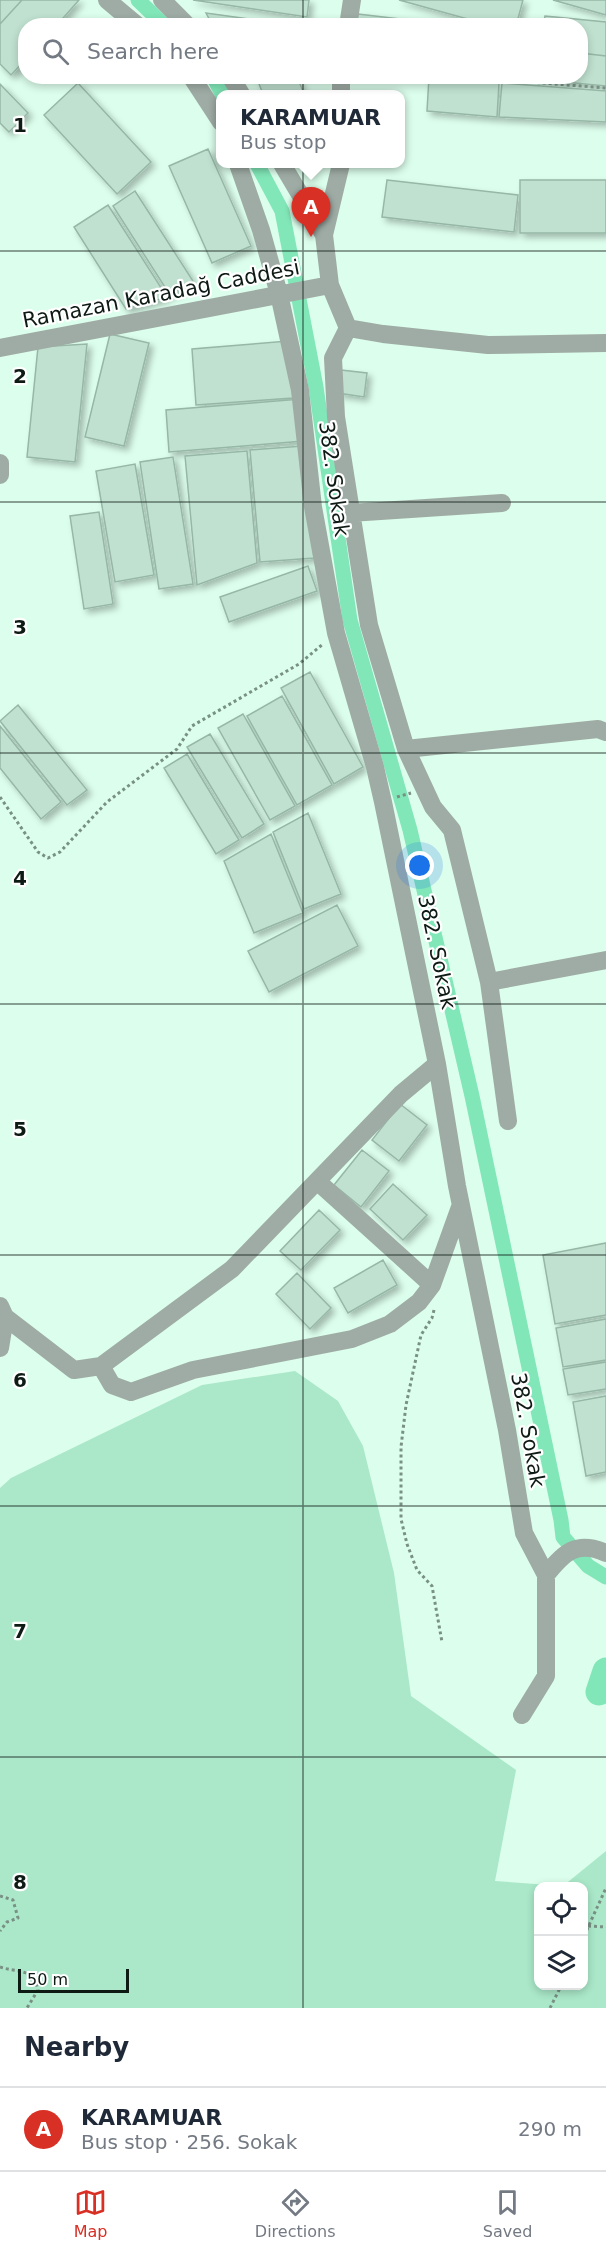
<!DOCTYPE html>
<meta charset="utf-8">
<style>
:root{--surface:#fff;--page:#f2f2f3;--text:#1f2937;--muted:#747a83;--line:#e0e1e3;--accent:#d93025}
body{margin:0;font-family:"DejaVu Sans",sans-serif;background:var(--page);color:var(--text)}
.controls{position:absolute;right:18px;bottom:18px;display:grid;overflow:hidden;border-radius:12px;box-shadow:0 3px 9px #0003}
.controls button{width:54px;height:54px;display:grid;place-items:center;padding:0;border:0;border-bottom:2px solid var(--line);background:var(--surface);color:var(--text);font:30px sans-serif}
.scale{position:absolute;left:18px;bottom:15px;width:111px;box-sizing:border-box;padding-left:6px;border:3px solid #0e1a14;border-top:0;font-size:16px;line-height:21px;white-space:nowrap;color:#0e1a14;-webkit-text-stroke:4px #fff;paint-order:stroke}
.you{position:absolute;left:420px;top:866px;width:21px;height:21px;margin:-15px;border:4px solid #fff;border-radius:50%;background:#1a73e8;box-shadow:0 0 0 9px #1a73e833}
.badge{display:grid;place-items:center;width:39px;height:39px;border-radius:50%;background:var(--accent);color:#fff;font-size:20px;font-weight:700}
.pin{position:absolute;translate:-50% -50px;filter:drop-shadow(0 2px 3px #0008)}
.pin::after{content:'';position:absolute;top:32px;width:21px;height:18px;background:inherit;clip-path:polygon(0 0,100% 0,50% 100%)}
.popup{position:absolute;left:216px;top:90px;width:189px;height:78px;box-sizing:border-box;display:grid;place-content:center;border-radius:12px;background:var(--surface);filter:drop-shadow(0 2px 4px #0005);font-size:20px;white-space:nowrap;color:var(--muted)}
.popup b{font-size:22px;color:var(--text)}
.popup::after{content:'';position:absolute;left:50%;top:100%;margin-left:-12px;border:12px solid transparent;border-top-color:var(--surface)}
.list{margin:0;padding:0;list-style:none}
h2{display:flex;justify-content:space-between;align-items:center;height:78px;margin:0;padding:0 24px;font-size:26px}
h2 small{font-size:20px;font-weight:400;color:var(--muted)}
.list li{display:grid;grid-template-columns:39px 1fr auto;gap:18px;align-items:center;box-sizing:border-box;height:84px;padding:0 24px;border-top:2px solid var(--line)}
.list b{display:block;font-size:22px;white-space:nowrap}
.list p{margin:0;font-size:20px;white-space:nowrap;color:var(--muted)}
.list em{font-size:20px;font-style:normal;color:var(--muted)}
.icon{flex:none;width:33px;height:33px;fill:none;stroke:currentColor;stroke-width:2;stroke-linecap:round;stroke-linejoin:round}
.map{position:relative;flex:none;width:606px;height:2008px;overflow:hidden}
.search{position:absolute;background:var(--surface);box-shadow:0 3px 9px #0003;left:18px;right:18px;top:18px;height:66px;display:flex;align-items:center;gap:15px;box-sizing:border-box;padding:0 21px;border-radius:24px;color:var(--muted);font-size:22px}
.sheet{height:162px;background:var(--surface)}
nav{display:flex;justify-content:space-around;align-items:center;box-sizing:border-box;height:84px;border-top:2px solid var(--line);background:var(--surface);font-size:16px;color:var(--muted)}
nav a{display:grid;justify-items:center;gap:3px}
nav .on{color:var(--accent)}
.map>svg:first-child{display:block}
.green{fill:#aae8c9;fill-rule:evenodd}
.lines{fill:none;stroke-linecap:round;stroke-linejoin:round}
.canal{stroke:#81e7b8;stroke-width:15}
.river{stroke:#81e7b8;stroke-width:27}
.building{fill:#c0e1d0;stroke:#97b7a6;stroke-width:1.5;filter:url(#shadow)}
.path{stroke:#799084;stroke-width:3;stroke-dasharray:3 3;stroke-linecap:butt}
.minor{stroke:#9faca5;stroke-width:18}
.grid{fill:none;stroke:#0e1a14;stroke-width:1.5;stroke-opacity:0.55}
.labels{text-anchor:middle;stroke-width:4.5;stroke-linejoin:round;paint-order:stroke}
.street-label{font-size:21px;fill:#0e1a14;stroke:#fff}
.grid-label{font-size:20px;text-anchor:middle;font-weight:bold;fill:#0e1a14;stroke:#fff;stroke-width:4.5;stroke-linejoin:round;paint-order:stroke}
</style>
<div class="map">
<svg width="606" height="2008" viewBox="0 0 606 2008">
<defs>
<filter id="shadow"><feDropShadow dx="4" dy="4" stdDeviation="3" flood-color="#0004"/></filter>
</defs>
<rect width="100%" height="100%" fill="#dcfeec"/>
<path class="green" d="M295,1371L338,1401L363,1446L394,1573L411,1696L516,1770L495,1881L563,1886L606,1851V2008H0V1488L11,1478L202,1385ZM538,1886H584V1986H538Z"/>
<g class="lines">
<path class="canal" d="M138,0L165,26
M213,76L222,94
M257,164L282,211L316,387L350,620L410,830L472,1096L561,1520L563,1537L588,1566L606,1577"/>
<path class="river" d="M599,1692L606,1671"/>
</g>
<path class="building" d="M0,0H22L0,24Z
M22,0H79L56,26H26V59L11,75L0,64V24Z
M193,0H309L307,17Z
M399,0H523L516,26H493Z
M553,0H606V15Z
M206,13L299,26H213Z
M358,14L417,21V26H356Z
M545,16L606,22V56L580,53V26H543Z
M580,53L606,56V86L533,79L534,76H580Z
M256,76L298,79L304,94H263Z
M429,77L499,83L497,117L427,111Z
M78,83L151,162L117,194L44,115Z
M502,83L606,91V122L499,117Z
M0,84L28,113L9,132L0,123Z
M208,149L251,246L212,263L169,166Z
M387,180L518,195L514,232L382,217Z
M520,180H606V233H520Z
M135,191L193,281L170,295L113,206Z
M108,205L167,297L126,309L74,227Z
M110,334L149,343L124,446L85,437Z
M288,341L293,398L196,405L192,349Z
M87,344L75,462L27,457L38,347Z
M341,370L367,373L364,397L338,393Z
M301,399L304,441L169,452L166,410Z
M303,446L314,558L260,562L250,450Z
M247,451L257,563L197,585L185,456Z
M173,457L193,584L159,589L140,462Z
M135,464L154,575L115,582L96,471Z
M99,512L113,604L84,609L70,516Z
M308,566L317,591L229,622L220,597Z
M310,672L363,767L334,784L281,688Z
M282,696L332,785L297,805L247,716Z
M18,705L87,790L67,805L0,721Z
M243,714L295,806L270,820L218,728Z
M0,726L61,802L41,819L0,768Z
M210,734L264,824L242,838L187,747Z
M187,754L239,840L216,854L164,768Z
M308,813L341,894L304,909L273,832Z
M271,834L303,913L254,933L224,861Z
M337,905L358,946L269,992L248,951Z
M400,1104L427,1125L399,1161L372,1140Z
M362,1150L389,1171L361,1207L334,1185Z
M393,1184L427,1215L403,1240L370,1209Z
M319,1210L340,1230L301,1270L280,1251Z
M606,1243V1315L555,1324L543,1255Z
M383,1260L397,1285L348,1313L334,1288Z
M297,1273L331,1308L310,1329L276,1294Z
M606,1319V1360L563,1367L556,1328Z
M606,1362V1389L568,1395L563,1369Z
M606,1396V1472L586,1476L573,1402Z"/>
<g class="lines">
<path class="path" d="M453,76L606,88
M0,797L38,852L48,858L60,852L107,802L177,749L192,726L299,664L323,644
M397,797L411,793
M434,1310L432,1318L421,1335L406,1405L401,1447V1519L407,1544L417,1570L432,1586L442,1642
M0,1896L13,1900L18,1918L7,1922L0,1931
M588,1926L606,1927
M584,1936L606,1888
M0,1967C17,1973 33,1967 38,1990L27,2008
M550,2008L561,1986"/>
<path class="minor" d="M107,0L138,26
M162,0L188,26
M348,26L352,0
M191,76L221,122
M230,76L241,94
M341,94V76
M238,164L261,230L279,294L300,390L313,507L336,633L375,767L383,802L437,1064L457,1186L507,1430L524,1533L546,1575V1676L522,1715
M282,164L324,235L330,285L348,328
M324,235L341,164
M348,328L333,358L336,417L369,625L406,749L433,807L452,830L489,982L508,1121
M348,328L383,334L488,345L606,343
M0,348L330,285
M0,463V475
M350,513L502,503
M406,749L598,729L606,732
M489,982L606,960
M317,1181L432,1285
M0,1306L5,1317L74,1370L101,1366L232,1269L401,1094L437,1064
M0,1348L5,1317
M101,1366L112,1385L131,1392L193,1370L352,1339L390,1324L419,1302L432,1285L460,1207
M546,1575C564,1552 577,1540 606,1553"/>
</g>
<path class="grid" d="M303,0V26M303,76V2008M0,251H606M0,502H606M0,753H606M0,1004H606M0,1255H606M0,1506H606M0,1757H606"/>
<g class="labels">
<g class="street-label">
<text transform="translate(161 294) rotate(-11)" y="7">Ramazan Karadağ Caddesi</text>
<text transform="translate(334 479) rotate(82)" y="7">382. Sokak</text>
<text transform="translate(437 952) rotate(78)" y="7">382. Sokak</text>
<text transform="translate(528 1430) rotate(80)" y="7">382. Sokak</text>
</g>
</g>
<g class="grid-label">
<text x="20" y="132">1</text>
<text x="20" y="383">2</text>
<text x="20" y="634">3</text>
<text x="20" y="885">4</text>
<text x="20" y="1136">5</text>
<text x="20" y="1387">6</text>
<text x="20" y="1638">7</text>
<text x="20" y="1889">8</text>
</g>
</svg>
<div class="controls">
<button><svg class="icon" aria-label="locate" viewBox="0 0 24 24"><circle cx="12" cy="12" r="6"/><path d="M12 2v4M12 18v4M2 12h4M18 12h4"/></svg></button>
<button><svg class="icon" aria-label="layers" viewBox="0 0 24 24"><path d="M12 4l9 5-9 5-9-5zM3 14l9 5 9-5"/></svg></button>
</div>
<div class="scale">50 m</div>
<div class="you"></div>
<div class="pin badge" style="left:311px;top:237px">A</div>
<div class="popup"><b>KARAMUAR</b>Bus stop</div>
<div class="search"><svg class="icon" aria-label="search" viewBox="0 0 24 24"><circle cx="10" cy="10" r="6"/><path d="M15 15l6 6"/></svg>Search here</div>
</div>
<section class="sheet">
<h2>Nearby<small></small></h2>
<ul class="list">
<li><span class="badge">A</span><div><b>KARAMUAR</b><p>Bus stop · 256. Sokak</p></div><em>290 m</em></li>
</ul>
</section>
<nav>
<a class="on"><svg class="icon" aria-label="map" viewBox="0 0 24 24"><path d="M3 6l6-2 6 2 6-2v14l-6 2-6-2-6 2zM9 4v14M15 6v14"/></svg>Map</a>
<a><svg class="icon" aria-label="directions" viewBox="0 0 24 24"><path d="M12 3l9 9-9 9-9-9zM9 14v-3h6M13 9l2 2-2 2"/></svg>Directions</a>
<a><svg class="icon" aria-label="saved" viewBox="0 0 24 24"><path d="M7 4h10v16l-5-4-5 4z"/></svg>Saved</a>
</nav>
